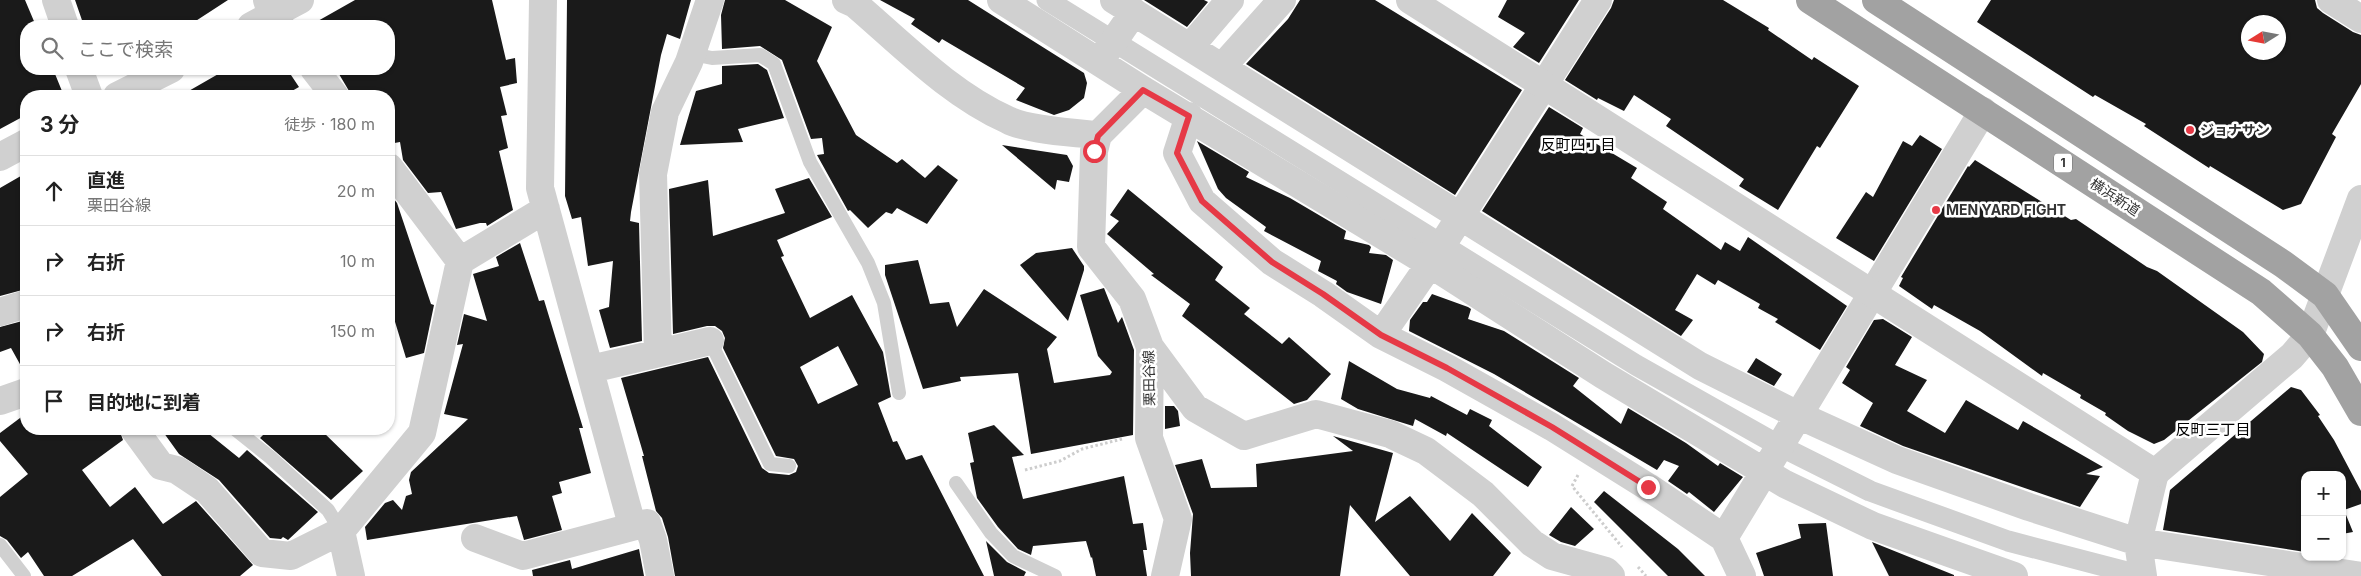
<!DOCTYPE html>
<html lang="ja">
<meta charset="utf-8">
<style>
:root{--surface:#fff;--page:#f2f2f2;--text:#222;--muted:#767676;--line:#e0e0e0}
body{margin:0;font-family:Inter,"Noto Sans JP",sans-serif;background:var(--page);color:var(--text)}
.controls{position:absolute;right:15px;bottom:15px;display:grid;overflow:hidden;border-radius:10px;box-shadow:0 1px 4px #0004}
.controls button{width:45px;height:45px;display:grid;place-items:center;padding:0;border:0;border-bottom:1px solid var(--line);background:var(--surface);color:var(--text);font:25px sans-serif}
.compass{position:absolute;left:2241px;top:15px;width:45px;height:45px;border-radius:50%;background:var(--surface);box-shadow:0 1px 4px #0004;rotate:259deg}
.stop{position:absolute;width:15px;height:15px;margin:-11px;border:4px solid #e63946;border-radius:50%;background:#fff}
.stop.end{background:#e63946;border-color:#fff;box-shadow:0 1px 5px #0008}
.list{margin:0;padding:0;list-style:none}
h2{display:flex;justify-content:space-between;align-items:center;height:65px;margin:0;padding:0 20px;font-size:21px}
h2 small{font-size:16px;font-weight:400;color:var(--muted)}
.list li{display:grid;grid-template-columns:32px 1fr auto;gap:15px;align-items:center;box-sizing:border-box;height:70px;padding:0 20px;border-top:1px solid var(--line)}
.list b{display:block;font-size:19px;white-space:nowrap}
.list p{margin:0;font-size:16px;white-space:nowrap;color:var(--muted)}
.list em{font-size:16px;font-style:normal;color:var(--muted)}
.icon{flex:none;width:28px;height:28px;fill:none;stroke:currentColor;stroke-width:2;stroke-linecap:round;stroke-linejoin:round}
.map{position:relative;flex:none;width:2361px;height:576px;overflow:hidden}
.search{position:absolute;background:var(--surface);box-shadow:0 1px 4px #0004;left:20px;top:20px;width:375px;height:55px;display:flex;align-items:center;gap:12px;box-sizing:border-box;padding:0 18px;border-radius:20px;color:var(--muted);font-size:19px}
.panel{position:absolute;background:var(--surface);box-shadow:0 1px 4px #0004;left:20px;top:90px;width:375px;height:345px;border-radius:20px}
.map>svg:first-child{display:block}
.building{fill:#1a1a1a;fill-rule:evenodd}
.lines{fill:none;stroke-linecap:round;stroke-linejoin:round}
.path{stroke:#cdcdcd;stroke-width:3;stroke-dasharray:2.5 2.5;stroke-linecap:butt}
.service{stroke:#d0d0d0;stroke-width:14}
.pedestrian{stroke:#d0d0d0;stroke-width:21}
.minor{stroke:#d0d0d0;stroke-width:28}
.tertiary{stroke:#d0d0d0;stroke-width:28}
.trunk{stroke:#a2a2a2;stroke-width:28}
.route{stroke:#e63946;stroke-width:6}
.poi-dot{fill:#e63946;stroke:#fff;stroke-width:2}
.labels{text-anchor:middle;stroke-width:5;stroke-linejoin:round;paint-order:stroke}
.shield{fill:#fff;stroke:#707070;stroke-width:1}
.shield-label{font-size:12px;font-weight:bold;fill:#333}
.poi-label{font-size:14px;font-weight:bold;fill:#333;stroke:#fff;text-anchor:start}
.street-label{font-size:14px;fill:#333;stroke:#fff}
.neighbourhood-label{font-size:15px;fill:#000;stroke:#fff}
</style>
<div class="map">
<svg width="2361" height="576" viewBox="0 0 2361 576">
<rect width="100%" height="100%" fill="#fff"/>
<path class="building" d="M0,0H25L36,26H26V69H53L64,96H26V115L0,129Z
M75,0H228L188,26H84Z
M355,0H492L506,60L515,58L517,83L500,87L507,115L501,116L508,148L499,151L513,210L487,226L486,223H480L456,229L441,192L428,193L403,160L400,142L389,144V96H352L336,69H389V26H309Z
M567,0H691L680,39L667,34L661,55L631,212L630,221L639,223L642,341L610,348L599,310L609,307L613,261L588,266L581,217L572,219L565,196Z
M725,0H785L832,27L817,61L856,135L897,163L902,159L925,178L938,165L958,180L927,224L897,208L892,214L886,212L868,228L850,210L848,211L817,155L824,154L822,138L811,139L782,60L760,46L722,49L721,15Z
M880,0H968L1084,73L1087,83L1084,98L1069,110L1054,115L1016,100L1025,88L942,39L939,43L911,24L915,19Z
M1144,0H1204L1208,2L1187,27Z
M1300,0H1375L1522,90L1455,195L1246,64L1288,19Z
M1507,0H1579L1539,63L1513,47L1525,33L1498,17Z
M1614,0H1723L1769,28L1768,30L1812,60L1814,57L1859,86L1820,148L1817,146L1778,210L1739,186L1744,179L1666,126L1671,119L1634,95L1624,111L1598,98L1597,100L1565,80L1611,8Z
M1991,0H2315L2317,8L2323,13L2353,32L2361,35V84L2332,134L2336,137L2301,204L2283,210L2210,166L2209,168L2144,126L2146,124L2095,95L2093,97L1977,22ZM2248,22H2278V52H2248Z
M758,64L767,70L784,118L738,129L743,142L680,145L696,91L722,84V66Z
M227,69H287L299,87L283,96H180Z
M1549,107L1583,128L1580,134L1637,168L1631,178L1667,202L1663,209L1721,250L1725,242L1740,251L1748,237L1847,306L1820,350L1775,322L1778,319L1758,308L1760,304L1718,280L1715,285L1697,274L1675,310L1693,320L1681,336L1482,211Z
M1920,135L1942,149L1874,261L1836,238L1866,192L1873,197L1903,141L1912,146Z
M1197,141L1249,172L1246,177L1290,198L1346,231L1344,239L1369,245L1371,247L1369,253L1386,255L1393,260L1381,304L1347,292L1336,284L1337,281L1318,271L1321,261L1264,231L1266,227L1226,198L1218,189Z
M1002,145L1067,155L1073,166L1069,182L1057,180L1055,190Z
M1975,160L2071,220L2076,219L2147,267L2157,271L2243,332L2264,354L2262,362L2164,440L2154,444L2128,431L2105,415L2106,413L2080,398L2081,395L2043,373L2042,376L1980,331L1934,305L1932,309L1899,286L1903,278L1901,277L1968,166L1969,167Z
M26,173V289L0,296V188Z
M809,178L832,217L777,240L784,256L781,257L810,318L852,295L883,352L891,397L878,403L893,442L897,441L906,460L922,455L984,576H675L668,537L662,518L656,511L642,456H644L621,378L708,357L762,468L769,473L789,475L796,472L798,466L794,459L776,456L723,348L725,338L722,331L715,326H707L673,334L669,189L708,180L713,236L785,213L775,189ZM838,346L858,385L818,404L800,367Z
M1128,189L1223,267L1215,280L1250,308L1244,314L1282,344L1289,337L1331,374L1307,400L1294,404L1182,316L1190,304L1151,275L1154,274L1107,234L1119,221L1110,215Z
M389,193L397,203L431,304L434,305L424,353L406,358L389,302Z
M520,243L539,301L544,300L583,428H579L591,473L559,482L562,493L552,496L562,530L524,540L517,516L367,540L365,527L385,503L393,500L402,510L406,496L412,494L409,480L411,472L468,419L444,414L463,344L457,345L464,314L487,321L473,274L499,266L496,257Z
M1072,248L1084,266V270L1068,321L1020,265L1036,253Z
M918,260L930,304L949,302L957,327L984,289L1057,337L1047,349L1054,383L1110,375L1112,372L1098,356L1080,295L1104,288L1118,323L1122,317L1134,350L1133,435L1031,454L1018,373L960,377L961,381L923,389L885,275V265Z
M1432,294L1468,307L1471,309L1468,319L1504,331L1579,378L1573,386L1621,424L1628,408L1686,443L1718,466L1720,463L1743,477L1714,512L1689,492L1687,494L1668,481L1679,466L1664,460L1657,470L1494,374L1409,331L1410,320L1423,302H1427Z
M1883,319L1912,337L1895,365L1927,380L1907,411L1945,433L1966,400L2018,430L2023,421L2103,467L2086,474L2100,476L2080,507L1903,446L1860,426L1873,403L1842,383L1850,370L1846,367L1874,320Z
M26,320V375L11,348L0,352V327Z
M1756,358L1782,374L1774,386L1747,372Z
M1349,361L1397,389L1430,398L1431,396L1467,415L1470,409L1492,420L1489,426L1542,467L1528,487L1447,433L1446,436L1415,419L1413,426L1358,409L1341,399Z
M2291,387L2301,390L2320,415L2318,416L2334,440L2361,491V504L2344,510L2353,532L2342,534V475H2305V552L2163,530L2170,490Z
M1165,406H1174L1178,411L1180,426L1165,429Z
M24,415L26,418V429H119L123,440L82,470L110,507L135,487L163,524L196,501L253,565L240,576H162L133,539L72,576H44L28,552L21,558L7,540L0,536V497L28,474L0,441V433Z
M994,425L1024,455L1012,457L1023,499L1124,476L1133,524L1143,523L1147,550H1143L1147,576H1096L1092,557L1091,558L1086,541L1033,546L1031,555L1018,549L998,527L977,498L970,463L974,462L968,433Z
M161,429H203L239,458L247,450L318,512L288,540L283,537L281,539L270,538L219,480L179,454Z
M269,429H320L363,471L331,500L260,438Z
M1333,436L1393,453L1375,522L1410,496L1450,541L1472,513L1511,553L1493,576H1410L1350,505L1340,576H1191L1190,553L1193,514L1175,465L1202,459L1211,488L1257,487L1256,464L1353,451Z
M1604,491L1678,549L1705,576H1668L1594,502Z
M1571,507L1594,529L1575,546L1561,542L1549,535Z
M1826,523L1833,576H1764L1756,553L1801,538L1798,524Z
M986,541L1007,562L1026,572L1024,576H994Z
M1872,542L1954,575V576H1889Z
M639,549L644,576H533L532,570L570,560L572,569Z"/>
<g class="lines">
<path class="path" d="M1025,470L1060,461L1082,449L1122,439
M1578,475L1572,486L1622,547
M1638,567L1646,576"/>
<path class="service" d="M692,54L712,58L760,55L774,64L810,162L868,263L884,303L899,393
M710,341L770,464L789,466
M235,429L270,457L328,510L341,531
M956,483L991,533L1013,556L1055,576
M0,545L24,576"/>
<path class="pedestrian" d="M1047,0L1636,365L1780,446L1870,491L2008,541L2142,576"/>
<path class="minor" d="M56,0L65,26
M267,0L272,15L281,26
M543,0L540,188L632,525
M846,0L855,4C903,45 950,94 1008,120C1027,130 1075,133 1098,135
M1001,0L1143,90L1430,264L1603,375L1785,484L1873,526L2014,576
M1114,0L1700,366L1798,415L1897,460L2029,507L2138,542L2361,576
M2331,0L2361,19
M1190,47L1230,0
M1100,61L1134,12
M1222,67L1282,0
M79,69L89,96
M314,69L335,96
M1143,90L1098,135L1094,151L1091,247L1132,299L1150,347L1149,438L1178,519L1165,576
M1189,116L1177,153L1202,201L1272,262L1323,294L1381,335L1447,368L1552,427L1648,487L1724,538L1742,576
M389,167L460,261
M0,312L26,304
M1381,335L1430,264L1598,0
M1150,347L1195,408L1244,436L1316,414L1390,434L1426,451L1483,494L1532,543L1552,556L1606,571L1611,576
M658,353L653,174L665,112L689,62L710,0
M591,369L710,341
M0,401L26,392
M134,429L161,466L177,470L207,490L262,553L291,556L341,531
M475,538L523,556L647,523L653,540L660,576
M1724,538L1983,111
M351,576L341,531L422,433L460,261L546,209
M2143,576L2138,542L2155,473"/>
<path class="tertiary" d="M1410,0L2155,473L2292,356L2310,335L2361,199
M251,26L300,0
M117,96L171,69
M0,157L26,143"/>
<path class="trunk" d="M1810,0L2261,292L2310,335L2335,367L2361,412
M1876,0L2283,264L2325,295L2361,347"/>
</g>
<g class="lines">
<path class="route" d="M1094,151L1098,136L1143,90L1189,116L1177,153L1202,201L1272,262L1323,294L1381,335L1447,368L1552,427L1648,487"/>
</g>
<g class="poi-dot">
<circle cx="2190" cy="130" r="5"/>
<circle cx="1936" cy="210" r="5"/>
</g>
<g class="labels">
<rect class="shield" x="2054" y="153.5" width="18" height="19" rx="4"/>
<g class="shield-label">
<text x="2063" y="167">1</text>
</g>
<g class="poi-label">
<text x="2200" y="135">ジョナサン</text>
<text x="1946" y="215">MEN YARD FIGHT</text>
</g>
<g class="street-label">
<text transform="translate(2115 197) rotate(33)" y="5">横浜新道</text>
<text transform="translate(1149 378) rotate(-91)" y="5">栗田谷線</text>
</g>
<g class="neighbourhood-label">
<text x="1578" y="150">反町四丁目</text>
<text x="2213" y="435">反町三丁目</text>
</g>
</g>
</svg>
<div class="controls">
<button>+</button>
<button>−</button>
</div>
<svg class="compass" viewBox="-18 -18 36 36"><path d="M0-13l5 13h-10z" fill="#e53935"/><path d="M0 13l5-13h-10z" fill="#767676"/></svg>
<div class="stop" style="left:1094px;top:151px"></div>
<div class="stop end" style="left:1648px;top:487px"></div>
<div class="search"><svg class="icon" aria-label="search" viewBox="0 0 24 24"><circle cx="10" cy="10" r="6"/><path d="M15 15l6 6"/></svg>ここで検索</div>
<section class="panel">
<h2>3 分<small>徒歩 · 180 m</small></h2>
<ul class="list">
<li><svg class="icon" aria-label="ahead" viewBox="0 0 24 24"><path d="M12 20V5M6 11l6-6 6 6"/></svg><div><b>直進</b><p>栗田谷線</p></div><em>20 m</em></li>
<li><svg class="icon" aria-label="right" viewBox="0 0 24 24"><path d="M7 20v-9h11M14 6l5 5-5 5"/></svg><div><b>右折</b></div><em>10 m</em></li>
<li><svg class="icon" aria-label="right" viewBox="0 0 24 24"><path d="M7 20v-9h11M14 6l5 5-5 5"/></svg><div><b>右折</b></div><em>150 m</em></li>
<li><svg class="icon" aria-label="arrive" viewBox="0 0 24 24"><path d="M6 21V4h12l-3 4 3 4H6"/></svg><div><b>目的地に到着</b></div></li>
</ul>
</section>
</div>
